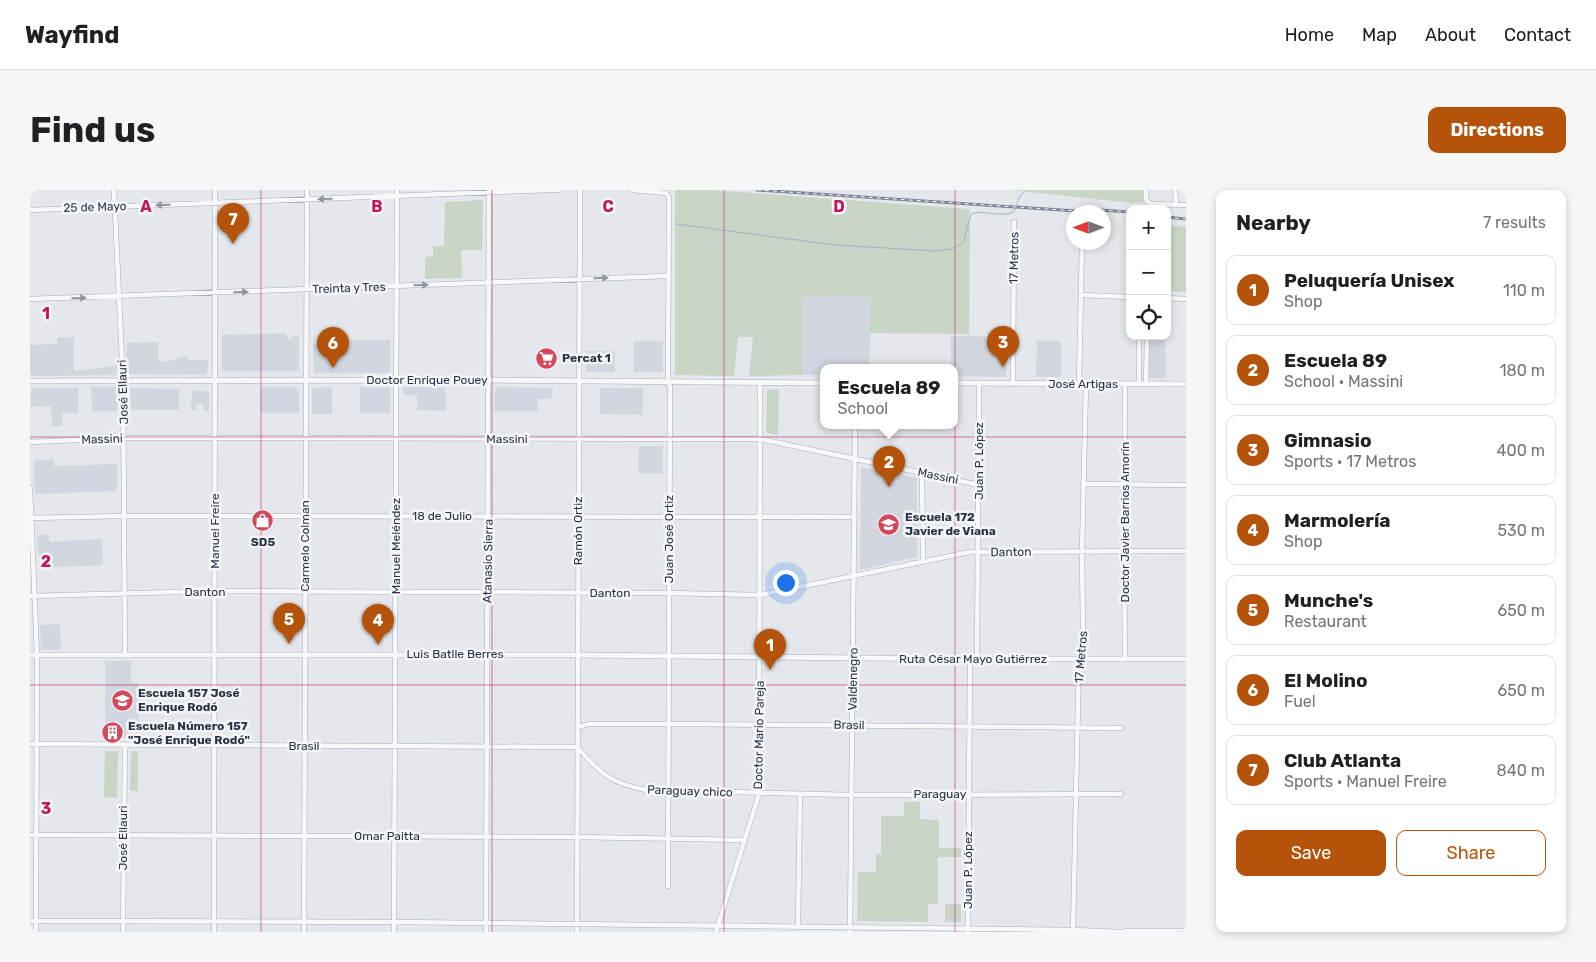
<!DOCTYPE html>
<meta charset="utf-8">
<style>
:root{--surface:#fff;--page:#f6f6f6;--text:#202124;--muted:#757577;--line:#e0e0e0;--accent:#b45309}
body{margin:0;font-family:Rubik,sans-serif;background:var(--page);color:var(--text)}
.controls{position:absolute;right:15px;top:15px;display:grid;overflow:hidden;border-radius:10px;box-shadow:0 2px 8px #0003}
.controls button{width:45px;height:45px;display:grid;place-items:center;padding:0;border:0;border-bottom:1px solid var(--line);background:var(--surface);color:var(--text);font:25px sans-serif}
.compass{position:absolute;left:1036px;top:15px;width:45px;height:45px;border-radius:50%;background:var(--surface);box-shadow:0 2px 8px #0003;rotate:270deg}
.you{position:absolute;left:755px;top:392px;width:18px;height:18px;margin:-12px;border:4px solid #fff;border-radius:50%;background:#1a73e8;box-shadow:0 0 0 8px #1a73e833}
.badge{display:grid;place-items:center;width:32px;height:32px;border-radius:50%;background:var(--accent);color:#fff;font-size:16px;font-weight:700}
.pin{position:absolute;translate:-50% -41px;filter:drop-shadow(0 1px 2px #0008)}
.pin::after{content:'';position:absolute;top:26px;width:18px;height:15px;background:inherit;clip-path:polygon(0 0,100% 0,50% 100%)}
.popup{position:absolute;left:790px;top:174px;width:138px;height:65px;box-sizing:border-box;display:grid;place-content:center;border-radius:10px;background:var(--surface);filter:drop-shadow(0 1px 4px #0005);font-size:16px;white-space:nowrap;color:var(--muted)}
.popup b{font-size:19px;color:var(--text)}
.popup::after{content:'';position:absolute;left:50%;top:100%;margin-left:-10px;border:10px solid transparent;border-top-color:var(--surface)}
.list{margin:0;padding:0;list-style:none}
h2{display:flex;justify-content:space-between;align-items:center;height:65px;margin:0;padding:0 20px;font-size:21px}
h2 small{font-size:16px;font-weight:400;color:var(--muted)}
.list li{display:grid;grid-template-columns:32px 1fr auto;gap:15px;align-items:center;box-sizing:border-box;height:70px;margin:0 10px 10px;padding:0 10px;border:1px solid var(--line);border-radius:10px}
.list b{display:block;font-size:19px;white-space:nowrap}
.list p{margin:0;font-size:16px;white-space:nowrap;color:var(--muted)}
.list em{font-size:16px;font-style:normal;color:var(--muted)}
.actions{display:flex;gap:10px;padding:15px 20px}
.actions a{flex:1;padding:11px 0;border:1px solid var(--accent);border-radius:10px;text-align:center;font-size:18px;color:var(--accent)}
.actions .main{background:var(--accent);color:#fff}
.icon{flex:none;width:28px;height:28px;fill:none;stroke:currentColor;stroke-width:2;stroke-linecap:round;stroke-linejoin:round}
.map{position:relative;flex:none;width:1156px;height:742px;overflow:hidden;border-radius:10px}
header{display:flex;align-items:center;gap:30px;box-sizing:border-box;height:70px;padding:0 25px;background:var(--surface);border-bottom:1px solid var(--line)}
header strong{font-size:24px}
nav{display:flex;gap:28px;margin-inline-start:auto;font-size:18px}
.intro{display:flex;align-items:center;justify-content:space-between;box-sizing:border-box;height:120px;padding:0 30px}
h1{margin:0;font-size:35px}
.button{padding:12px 22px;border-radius:10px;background:var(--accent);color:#fff;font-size:18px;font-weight:700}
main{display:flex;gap:30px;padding:0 30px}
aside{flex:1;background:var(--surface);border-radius:10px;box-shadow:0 2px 8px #0003}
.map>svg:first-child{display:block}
.built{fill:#d2d6de}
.green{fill:#c9d6c5}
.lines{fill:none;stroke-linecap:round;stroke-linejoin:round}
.stream{stroke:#9fb4cc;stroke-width:1}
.minor-casing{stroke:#a9aeb7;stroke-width:5.5}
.tertiary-casing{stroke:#a9aeb7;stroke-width:6}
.minor{stroke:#f7f8fa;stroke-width:4.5}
.tertiary{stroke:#f7f8fa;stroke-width:5}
.rail-casing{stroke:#7d8696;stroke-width:3}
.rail{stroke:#f4f6f9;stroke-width:1;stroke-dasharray:4;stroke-linecap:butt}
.oneway{fill:#9196a0}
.grid{fill:none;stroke:#c2185b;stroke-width:1;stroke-opacity:0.55}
.labels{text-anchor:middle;stroke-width:5;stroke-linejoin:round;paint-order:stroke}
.street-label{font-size:12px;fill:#2b3445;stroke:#f4f6f9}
.poi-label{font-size:12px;font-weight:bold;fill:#2b3445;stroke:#f4f6f9;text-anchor:start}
.grid-label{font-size:16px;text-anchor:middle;font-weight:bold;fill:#c2185b;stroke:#f4f6f9;stroke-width:5;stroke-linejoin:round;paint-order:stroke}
</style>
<header>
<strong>Wayfind</strong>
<nav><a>Home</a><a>Map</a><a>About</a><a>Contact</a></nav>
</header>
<div class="intro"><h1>Find us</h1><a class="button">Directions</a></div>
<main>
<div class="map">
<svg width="1156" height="742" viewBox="0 0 1156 742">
<rect width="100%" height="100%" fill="#e4e7ec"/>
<path class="built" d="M773,105L842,106L839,178H794V185H772Z
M255,143L258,149H262V146H269V179L267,181H192V145Z
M921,146L977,147L976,187L924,186V178H921Z
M44,147V181L87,176L86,185L3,186L0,183V155L27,154V148Z
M1119,148H1135L1136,188H1119Z
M320,150H360V181L358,183H284L283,154H312V158H320Z
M604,151H633V182H604Z
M1007,151H1031V187H1006Z
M128,152V171H142V169H148V167H157V170H178V181L175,185L98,184L96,153Z
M556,161H585V182H557L556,180Z
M373,196L415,198L416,221L387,220V205H373Z
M61,197H87V221H62Z
M231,197H265L269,202V223H230Z
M302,197V224H282V198Z
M330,197L360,198V223H330Z
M468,197L523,198L522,209H508V221H464L465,200Z
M1,198H48V223H32V236H22L21,216L1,217Z
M100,198L149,199V220H101Z
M570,198H613V225L570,224Z
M162,201H175L179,203V221H173V214H167L166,220H161Z
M609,256H633V283H608Z
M24,269V276L87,274V301L5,304L4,271Z
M831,277L887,288V367L830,380Z
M19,344V352L72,349L73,375L10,378L7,345Z
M30,434L31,460H11L10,435Z
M75,471H101V493H109L108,548H75Z"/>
<path class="green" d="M648,0H682L939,19L940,34L939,144L840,143L841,106L773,105L772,185L719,186L723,147H708L704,186L645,185V1Z
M981,0H1113V12L1103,13Z
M453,10L452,60H431L432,88L395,89V67L403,66V56H414L415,12Z
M1137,35L1156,37V102L1137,101Z
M749,199L748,245L738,243L736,241L737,200Z
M75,561H88L87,608L74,607Z
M101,561H108V601H100Z
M874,612H890V629L909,630V658H931V667H908V714H898V732L827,731L828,682H846V665L851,664V626H874Z
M915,714H931V732H915Z"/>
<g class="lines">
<path class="stream" d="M646,34L805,55L906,61L922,59L933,53L941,24C950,19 977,29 984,21C990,13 984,10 996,0"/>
<defs>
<path id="minor" d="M84,0L93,192L95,465
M518,0H529
M602,0L636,3L639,7L638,185L640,198L638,696
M1116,0V9L1120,14L1156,15
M1145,0L1146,14
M0,20L519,0
M1051,105L1100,107
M1137,108L1156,109
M0,109L638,86
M983,194L984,32
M1049,194L1052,52
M1095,194L1094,361L1095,469
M1109,194V146
M1116,194L1117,146
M0,252L94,248H185L730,249L949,295
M892,283L893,371
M1053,294L1156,295
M0,298L7,465L6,742
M0,328L94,326L825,327
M0,406L185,401L638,403L730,405L940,362L1156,361
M947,469L949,193
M547,538L558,534H639L1091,538
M0,554L547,557C571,584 580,593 616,600L822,605L1091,604
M0,645L547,647L713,650
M0,731L364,732L1043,740L1091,742
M768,737L770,604
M1043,740L1049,469L1053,446L1052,361L1056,194
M93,742L95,555
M184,742L185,0
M274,742L277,0
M364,742L367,0
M456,742L459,0
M547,742L550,0
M686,742L729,604L730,192
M820,742L825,236
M938,742L940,469
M1094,742L1097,741H1156"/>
<path id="tertiary" d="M0,191L459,190L794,193
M924,193L1156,194
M0,465H547L940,469H1156"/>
</defs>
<use href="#minor" class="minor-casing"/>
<use href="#tertiary" class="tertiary-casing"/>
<use href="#minor" class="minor"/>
<use href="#tertiary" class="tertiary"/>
<defs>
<path id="rail" d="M727,0L1062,22
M1055,19L1100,22
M1137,27L1156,29"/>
</defs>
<use href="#rail" class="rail-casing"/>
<use href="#rail" class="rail"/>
</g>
<defs><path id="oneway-solid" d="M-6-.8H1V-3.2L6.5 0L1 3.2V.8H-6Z" transform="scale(1.25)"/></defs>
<g class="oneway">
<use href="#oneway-solid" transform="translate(295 9) rotate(178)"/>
<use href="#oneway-solid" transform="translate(133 15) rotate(178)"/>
<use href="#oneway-solid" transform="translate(571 88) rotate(-2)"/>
<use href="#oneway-solid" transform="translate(391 95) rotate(-2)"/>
<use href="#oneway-solid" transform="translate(211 102) rotate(-2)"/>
<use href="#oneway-solid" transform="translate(49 108) rotate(-2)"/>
</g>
<path class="grid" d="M231,0V742M462,0V742M694,0V742M925,0V742M0,247H1156M0,495H1156"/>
<defs>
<symbol id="supermarket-disc" viewBox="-11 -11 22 22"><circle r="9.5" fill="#d1495b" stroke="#f4f6f9"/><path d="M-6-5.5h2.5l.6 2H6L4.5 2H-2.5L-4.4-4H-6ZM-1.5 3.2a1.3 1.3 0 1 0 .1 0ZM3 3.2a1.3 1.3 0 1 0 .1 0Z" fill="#fff"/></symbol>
<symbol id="shop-disc" viewBox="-11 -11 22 22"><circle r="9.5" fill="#d1495b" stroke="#f4f6f9"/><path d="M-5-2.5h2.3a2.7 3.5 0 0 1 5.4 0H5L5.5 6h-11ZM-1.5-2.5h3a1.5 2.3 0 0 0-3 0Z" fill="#fff"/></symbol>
<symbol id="school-disc" viewBox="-11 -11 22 22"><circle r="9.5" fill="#d1495b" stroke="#f4f6f9"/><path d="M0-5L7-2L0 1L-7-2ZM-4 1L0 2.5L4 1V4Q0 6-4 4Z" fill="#fff"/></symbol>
<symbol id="building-disc" viewBox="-11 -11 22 22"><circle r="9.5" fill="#d1495b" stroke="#f4f6f9"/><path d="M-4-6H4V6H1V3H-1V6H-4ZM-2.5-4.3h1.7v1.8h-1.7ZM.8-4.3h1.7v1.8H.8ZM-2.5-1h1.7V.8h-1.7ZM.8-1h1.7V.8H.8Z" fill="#fff"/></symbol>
</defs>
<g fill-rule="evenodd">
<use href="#supermarket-disc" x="504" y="156" width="25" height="25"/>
<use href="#shop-disc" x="220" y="318" width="25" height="25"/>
<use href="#school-disc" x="846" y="322" width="25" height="25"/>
<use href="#school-disc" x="80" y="498" width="25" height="25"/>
<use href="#building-disc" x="70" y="530" width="25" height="25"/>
</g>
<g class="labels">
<g class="street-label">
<text transform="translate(65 17) rotate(-2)" y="4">25 de Mayo</text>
<text transform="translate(984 68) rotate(-89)" y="4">17 Metros</text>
<text transform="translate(319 98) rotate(-2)" y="4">Treinta y Tres</text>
<text x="397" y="194">Doctor Enrique Pouey</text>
<text x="1053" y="198">José Artigas</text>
<text transform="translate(93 202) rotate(-92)" y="4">José Ellauri</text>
<text transform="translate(72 249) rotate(-2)" y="4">Massini</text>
<text x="477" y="253">Massini</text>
<text transform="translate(949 271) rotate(-90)" y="4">Juan P. López</text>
<text transform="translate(908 286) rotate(12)" y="4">Massini</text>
<text x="412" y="330">18 de Julio</text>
<text transform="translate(1095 332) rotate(-90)" y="4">Doctor Javier Barrios Amorín</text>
<text transform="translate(185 341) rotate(-90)" y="4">Manuel Freire</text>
<text transform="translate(548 341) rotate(-90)" y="4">Ramón Ortiz</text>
<text transform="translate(639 349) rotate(-90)" y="4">Juan José Ortiz</text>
<text transform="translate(275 356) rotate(-90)" y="4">Carmelo Colman</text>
<text transform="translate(366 356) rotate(-90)" y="4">Manuel Meléndez</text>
<text transform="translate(981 362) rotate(-1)" y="4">Danton</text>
<text transform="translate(458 371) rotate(-89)" y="4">Atanasio Sierra</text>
<text x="175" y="406">Danton</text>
<text x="580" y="407">Danton</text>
<text x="425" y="468">Luis Batlle Berres</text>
<text transform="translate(1051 467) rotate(-85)" y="4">17 Metros</text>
<text x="943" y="473">Ruta César Mayo Gutiérrez</text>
<text transform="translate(823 489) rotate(-89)" y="4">Valdenegro</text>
<text transform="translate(819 535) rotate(1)" y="4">Brasil</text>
<text transform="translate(729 545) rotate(-89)" y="4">Doctor Mario Pareja</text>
<text x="274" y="560">Brasil</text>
<text transform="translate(660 601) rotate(2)" y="4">Paraguay chico</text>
<text x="910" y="608">Paraguay</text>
<text x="357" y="650">Omar Paitta</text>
<text transform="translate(93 648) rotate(-90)" y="4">José Ellauri</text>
<text transform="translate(938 680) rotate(-90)" y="4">Juan P. López</text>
</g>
<g class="poi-label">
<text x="532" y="172">Percat 1</text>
<text x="875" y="331">Escuela 172<tspan x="875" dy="14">Javier de Viana</tspan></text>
<text x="233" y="356" text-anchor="middle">SD5</text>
<text x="108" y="507">Escuela 157 José<tspan x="108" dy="14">Enrique Rodó</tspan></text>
<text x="98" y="540">Escuela Número 157<tspan x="98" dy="14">"José Enrique Rodó"</tspan></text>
</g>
</g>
<g class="grid-label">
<text x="116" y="22">A</text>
<text x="347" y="22">B</text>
<text x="578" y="22">C</text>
<text x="809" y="22">D</text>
<text x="16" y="129">1</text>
<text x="16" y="377">2</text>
<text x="16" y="624">3</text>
</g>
</svg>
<div class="controls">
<button>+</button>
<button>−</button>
<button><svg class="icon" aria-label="locate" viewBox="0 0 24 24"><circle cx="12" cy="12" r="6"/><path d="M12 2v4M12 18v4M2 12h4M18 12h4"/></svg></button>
</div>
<svg class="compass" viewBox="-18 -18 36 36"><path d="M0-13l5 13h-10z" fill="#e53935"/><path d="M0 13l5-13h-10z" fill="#757577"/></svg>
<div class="you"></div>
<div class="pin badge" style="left:740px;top:480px">1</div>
<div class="pin badge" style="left:859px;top:297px">2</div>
<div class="popup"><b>Escuela 89</b>School</div>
<div class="pin badge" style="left:973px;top:177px">3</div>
<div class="pin badge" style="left:348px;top:455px">4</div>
<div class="pin badge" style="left:259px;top:454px">5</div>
<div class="pin badge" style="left:303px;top:178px">6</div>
<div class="pin badge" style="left:203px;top:54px">7</div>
</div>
<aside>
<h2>Nearby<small>7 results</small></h2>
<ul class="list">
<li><span class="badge">1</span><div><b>Peluquería Unisex</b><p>Shop</p></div><em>110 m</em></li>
<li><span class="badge">2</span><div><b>Escuela 89</b><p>School · Massini</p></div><em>180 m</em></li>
<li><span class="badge">3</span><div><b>Gimnasio</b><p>Sports · 17 Metros</p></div><em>400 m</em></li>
<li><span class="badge">4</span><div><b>Marmolería</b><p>Shop</p></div><em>530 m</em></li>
<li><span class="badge">5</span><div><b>Munche's</b><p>Restaurant</p></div><em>650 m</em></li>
<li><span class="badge">6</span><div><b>El Molino</b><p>Fuel</p></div><em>650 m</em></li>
<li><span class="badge">7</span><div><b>Club Atlanta</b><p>Sports · Manuel Freire</p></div><em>840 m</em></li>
</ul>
<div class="actions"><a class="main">Save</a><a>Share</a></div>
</aside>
</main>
